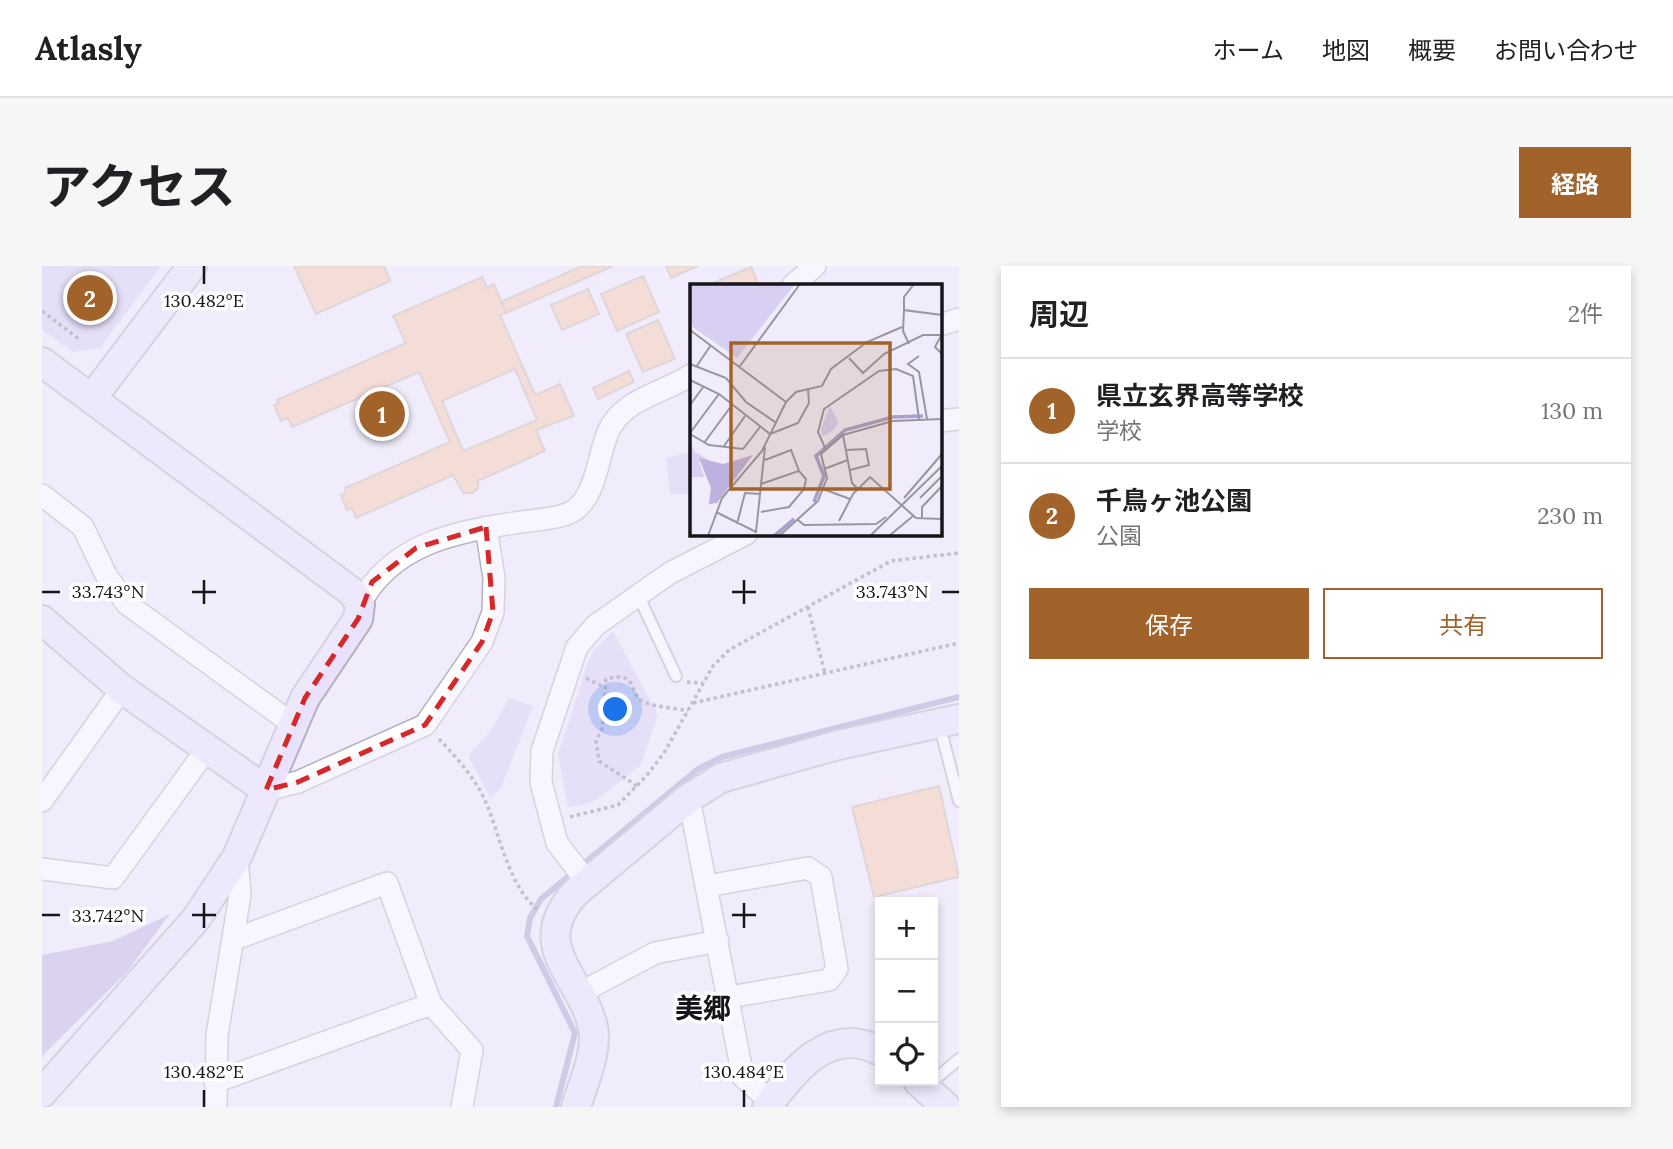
<!DOCTYPE html>
<html lang="ja">
<meta charset="utf-8">
<style>
:root{--surface:#fff;--page:#f6f6f6;--text:#202124;--muted:#757577;--line:#e0e0e0;--accent:#a2632a}
body{margin:0;font-family:Lora,"Noto Sans JP",serif;background:var(--page);color:var(--text)}
.controls{position:absolute;right:21px;bottom:21px;display:grid;overflow:hidden;border-radius:0px;box-shadow:0 4px 10px #0003}
.controls button{width:63px;height:63px;display:grid;place-items:center;padding:0;border:0;border-bottom:2px solid var(--line);background:var(--surface);color:var(--text);font:35px sans-serif}
.you{position:absolute;left:574px;top:444px;width:24px;height:24px;margin:-18px;border:5px solid #fff;border-radius:50%;background:#1a73e8;box-shadow:0 0 0 10px #1a73e833}
.badge{display:grid;place-items:center;width:46px;height:46px;border-radius:50%;background:var(--accent);color:#fff;font-size:23px;font-weight:700}
.pin{position:absolute;translate:-50% -50%;border:4px solid #fff;box-shadow:0 2px 7px #0006}
.list{margin:0;padding:0;list-style:none}
h2{display:flex;justify-content:space-between;align-items:center;height:91px;margin:0;padding:0 28px;font-size:30px}
h2 small{font-size:23px;font-weight:400;color:var(--muted)}
.list li{display:grid;grid-template-columns:46px 1fr auto;gap:21px;align-items:center;box-sizing:border-box;height:105px;padding:0 28px;border-top:2px solid var(--line)}
.list b{display:block;font-size:26px;white-space:nowrap}
.list p{margin:0;font-size:23px;white-space:nowrap;color:var(--muted)}
.list em{font-size:23px;font-style:normal;color:var(--muted)}
.actions{display:flex;gap:14px;padding:21px 28px}
.actions a{flex:1;padding:16px 0;border:2px solid var(--accent);border-radius:0px;text-align:center;font-size:24px;color:var(--accent)}
.actions .main{background:var(--accent);color:#fff}
.icon{flex:none;width:38px;height:38px;fill:none;stroke:currentColor;stroke-width:2;stroke-linecap:round;stroke-linejoin:round}
.map{position:relative;flex:none;width:917px;height:841px;overflow:hidden;border-radius:0px}
header{display:flex;align-items:center;gap:42px;box-sizing:border-box;height:98px;padding:0 35px;background:var(--surface);border-bottom:2px solid var(--line)}
header strong{font-size:33px}
nav{display:flex;gap:38px;margin-inline-start:auto;font-size:24px}
.intro{display:flex;align-items:center;justify-content:space-between;box-sizing:border-box;height:168px;padding:0 42px}
h1{margin:0;font-size:49px}
.button{padding:18px 32px;border-radius:0px;background:var(--accent);color:#fff;font-size:24px;font-weight:700}
main{display:flex;gap:42px;padding:0 42px}
aside{flex:1;background:var(--surface);border-radius:0px;box-shadow:0 4px 10px #0003}
.map>svg:first-child{display:block}
.green{fill:#d9cff3}
.forest{fill:#bfb1df}
.lines{fill:none;stroke-linecap:round;stroke-linejoin:round}
.stream{stroke:#ac9ecc;stroke-width:6}
.building{fill:#f6cba9;stroke:#c7bbb1;stroke-width:2;fill-rule:evenodd}
.lane-casing{stroke:#b5b1be;stroke-width:14}
.street-casing{stroke:#b5b1be;stroke-width:24}
.secondary-casing{stroke:#b5b1be;stroke-width:32}
.path{stroke:#8c8993;stroke-width:3.5;stroke-dasharray:3.5 3.5;stroke-linecap:butt}
.lane{stroke:#fff;stroke-width:10}
.street{stroke:#fff;stroke-width:21}
.secondary{stroke:#eae2fc;stroke-width:28}
.marked{fill:none;stroke:#d62828;stroke-width:5;stroke-dasharray:14 9;stroke-linejoin:round}
.ticks{fill:none;stroke:#17151a;stroke-width:2.5}
.labels{text-anchor:middle;stroke-width:7;stroke-linejoin:round;paint-order:stroke}
.quarter-label{font-size:28px;font-weight:bold;fill:#17151a;stroke:#fff}
.inset-river{fill:none;stroke:#ac9ecc;stroke-width:3.5}
.inset-road{fill:none;stroke:#9996a1;stroke-width:2}
.view{fill:#a2632a;fill-opacity:0.15;stroke:#a2632a;stroke-width:3.5}
.inset-edge{fill:none;stroke:#17151a;stroke-width:3.5}
.ticks-label{font-size:18px;text-anchor:middle;fill:#17151a;stroke:#fff;stroke-width:7;stroke-linejoin:round;paint-order:stroke}
</style>
<header>
<strong>Atlasly</strong>
<nav><a>ホーム</a><a>地図</a><a>概要</a><a>お問い合わせ</a></nav>
</header>
<div class="intro"><h1>アクセス</h1><a class="button">経路</a></div>
<main>
<div class="map">
<svg width="917" height="841" viewBox="0 0 917 841">
<rect width="100%" height="100%" fill="#f0ecfb"/>
<path class="green" d="M0,0H119L58,82L31,86L0,64Z
M649,186V228H628L624,192Z
M571,365L616,449L599,499L553,535L526,542L516,488L546,396L551,385Z
M467,432L491,440L459,522L448,532L426,490L450,463Z"/>
<path class="forest" d="M128,648L85,706L0,790V689L71,675Z"/>
<g class="lines">
<path class="stream" d="M514,841L533,767L485,670L488,652L499,633L656,503L680,491L917,431"/>
</g>
<path class="building" d="M252,0H342L348,15L274,48Z
M540,0H571L464,47L459,36Z
M624,0H656L629,12Z
M709,1L717,19H666Z
M601,10L617,46L575,65L559,28Z
M440,11L445,22L452,18L464,47L458,49L493,129L518,118L532,150L494,164L503,185L436,215V222L431,227H421L411,209L314,252L310,242L305,244L299,229L304,226L303,222L408,176L377,106L250,161L246,152L239,155L232,139L237,137L235,134L364,77L351,50ZM473,103L495,154L421,185L400,135Z
M546,23L557,48L520,64L509,39Z
M616,54L633,93L601,106L584,68Z
M587,105L592,116L556,133L551,122Z
M897,520L917,611L832,631L810,541Z"/>
<g class="lines">
<defs>
<path id="lane" d="M597,331L634,410
M897,457L917,535
M884,821L917,793"/>
<path id="street" d="M751,19L773,0
M898,59L917,53
M898,155L917,153
M0,229L41,261L64,309L85,338L252,459
M318,338C349,279 411,266 472,257C489,254 509,254 525,248C555,237 555,189 567,164C582,132 622,127 649,109
M224,524L256,516L383,459L440,376L451,346L452,312L444,261
M647,532L701,811L729,836
M0,535L80,423
M0,603L71,612L165,483
M545,616L515,577L499,516L500,485L535,381L554,359L628,307L704,268
M665,620L766,602L779,611L795,703L787,714L687,731
M536,728L613,687L676,675
M389,738L430,784L420,841
M173,816L389,738L345,617L193,673
M174,841L175,769L198,629L195,591"/>
<path id="secondary" d="M0,96L310,326L318,338L316,353L263,432L195,591L154,653L0,827
M50,132L150,0
M0,354L80,423L224,524
M876,815L904,841
M534,841C541,817 556,786 551,761C539,709 485,681 533,627L647,532L679,512L796,479L917,453
M725,841C753,802 788,759 838,785"/>
</defs>
<use href="#lane" class="lane-casing"/>
<use href="#street" class="street-casing"/>
<use href="#secondary" class="secondary-casing"/>
<path class="path" d="M0,45L37,73
M766,341L783,408
M544,412L562,421
M645,416L661,417
M651,437L917,377
M397,473C415,492 435,514 445,539C459,573 467,621 497,645
M595,520L557,495L554,475L560,463L564,413C598,404 585,428 602,436C614,441 633,442 646,445
M528,551L576,539L605,509L622,487L671,400L687,384L849,295L917,287"/>
<use href="#lane" class="lane"/>
<use href="#street" class="street"/>
<use href="#secondary" class="secondary"/>
</g>
<path d="M0 0H917V841H0ZM444,261L451,346L440,376L383,459L256,516L224,524L263,432L316,353L330,316L374,282Z" fill="#f0ecfb" fill-opacity=".55" fill-rule="evenodd"/>
<path class="marked" d="M444,261L451,346L440,376L383,459L256,516L224,524L263,432L316,353L330,316L374,282Z"/>
<path class="ticks" d="M162,0V18M162,314V338M702,314V338M0,326H18M150,326H174M690,326H714M900,326H917M162,637V662M702,637V662M0,649H18M150,649H174M690,649H714M162,824V841M702,824V841"/>
<g class="labels">
<g class="quarter-label">
<text x="661" y="752">美郷</text>
</g>
</g>
<g transform="translate(648 18)">
<rect width="252" height="252" fill="#f0ecfb"/>
<path d="M0,0H105L47,74L0,41ZM140,122L148,137L145,145L132,153L131,144ZM0,159L5,168L22,178L9,177L14,193H0Z" fill="#d9cff3"/>
<path d="M63,171L27,219L19,220L21,204L9,174L33,180Z" fill="#bfb1df"/>
<path class="inset-river" d="M124,218L134,192L126,172L155,146L203,133L233,132M84,252L104,235"/>
<path class="inset-road" d="M224,0L214,13V26L252,31M214,26L213,47L219,60M0,46L96,118L72,167L32,214L18,252M252,50L245,63L252,70M229,72L218,80L229,88L237,135M159,74L173,89L194,70L233,51H251M0,80L36,94L56,118L85,138M50,82L110,0M6,83L21,61M0,96L29,110L80,150L108,139L119,119L118,104M96,118L106,108L132,102L141,85L177,58L212,43M0,121L14,102M0,149L29,110M0,150L19,161L53,165L70,143M153,151L162,199L167,204M14,159L42,121M34,162L55,132M136,166L128,148L134,125L189,87L206,85L223,92L229,135M156,166L176,165L179,181L160,186M134,185L158,176M71,200L109,187L101,166L75,176M133,205L160,215M214,214L252,170M230,214L252,192M26,228L66,248L75,163M71,228L99,223L114,205L116,195L109,187M232,234V223L252,202M108,236L114,241L186,240L196,233M149,237L163,210L180,193L226,234L252,235M47,240L55,209L71,210M89,252L128,217L137,194L131,170L153,151L203,137L252,135M180,252L252,182M199,252L223,232"/>
<path class="view" d="M41,59H200V205H41Z"/>
<rect width="252" height="252" class="inset-edge"/>
</g>
<g class="ticks-label">
<text x="162" y="41">130.482°E</text>
<text x="66" y="332">33.743°N</text>
<text x="850" y="332">33.743°N</text>
<text x="66" y="656">33.742°N</text>
<text x="162" y="812">130.482°E</text>
<text x="702" y="812">130.484°E</text>
</g>
</svg>
<div class="controls">
<button>+</button>
<button>−</button>
<button><svg class="icon" aria-label="locate" viewBox="0 0 24 24"><circle cx="12" cy="12" r="6"/><path d="M12 2v4M12 18v4M2 12h4M18 12h4"/></svg></button>
</div>
<div class="you"></div>
<div class="pin badge" style="left:340px;top:148px">1</div>
<div class="pin badge" style="left:48px;top:32px">2</div>
</div>
<aside>
<h2>周辺<small>2件</small></h2>
<ul class="list">
<li><span class="badge">1</span><div><b>県立玄界高等学校</b><p>学校</p></div><em>130 m</em></li>
<li><span class="badge">2</span><div><b>千鳥ヶ池公園</b><p>公園</p></div><em>230 m</em></li>
</ul>
<div class="actions"><a class="main">保存</a><a>共有</a></div>
</aside>
</main>
